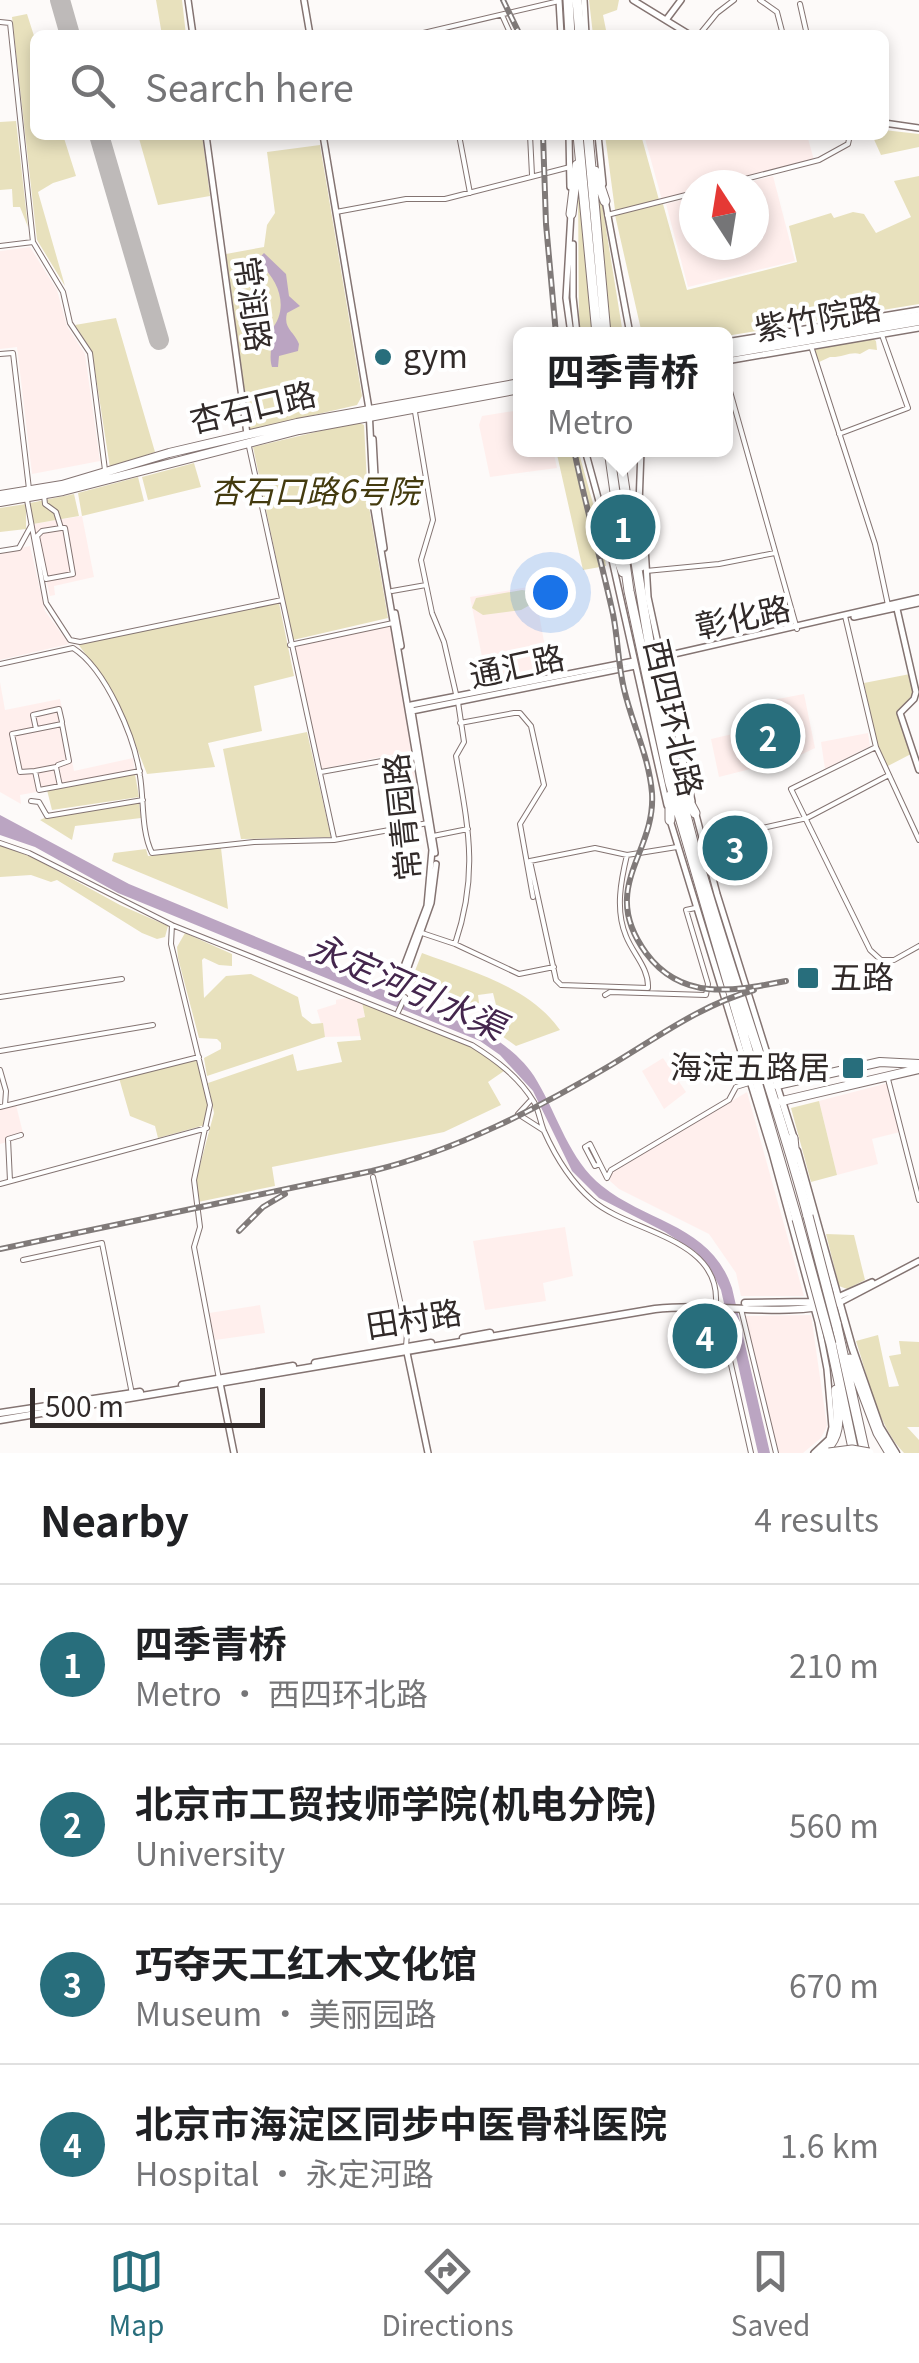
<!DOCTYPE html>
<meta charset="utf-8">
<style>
:root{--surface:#fff;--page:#f6f6f6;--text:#202124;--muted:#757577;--line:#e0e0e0;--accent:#286e7c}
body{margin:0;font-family:Georgia,"Noto Sans SC",serif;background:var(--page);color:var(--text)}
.compass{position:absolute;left:679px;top:170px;width:90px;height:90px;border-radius:50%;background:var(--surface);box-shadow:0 5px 15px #0003;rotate:348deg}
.scale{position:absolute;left:30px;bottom:25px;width:235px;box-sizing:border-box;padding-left:10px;border:5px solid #312a29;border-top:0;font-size:28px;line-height:35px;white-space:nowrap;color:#312a29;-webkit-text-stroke:8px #fff;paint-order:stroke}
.you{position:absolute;left:550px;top:592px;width:35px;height:35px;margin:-25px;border:8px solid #fff;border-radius:50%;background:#1a73e8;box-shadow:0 0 0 15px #1a73e833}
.badge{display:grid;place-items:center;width:65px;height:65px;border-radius:50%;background:var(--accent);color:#fff;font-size:32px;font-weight:700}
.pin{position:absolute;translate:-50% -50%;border:5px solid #fff;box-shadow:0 2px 10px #0006}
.popup{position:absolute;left:513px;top:327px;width:220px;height:130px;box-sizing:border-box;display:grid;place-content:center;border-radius:15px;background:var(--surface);filter:drop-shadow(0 2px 8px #0005);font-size:32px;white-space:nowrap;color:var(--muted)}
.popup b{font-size:38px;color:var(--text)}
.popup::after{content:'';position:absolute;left:50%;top:100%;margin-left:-20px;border:20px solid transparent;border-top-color:var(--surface)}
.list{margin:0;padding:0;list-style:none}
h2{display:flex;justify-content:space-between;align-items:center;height:130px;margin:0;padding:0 40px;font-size:42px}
h2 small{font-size:32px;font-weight:400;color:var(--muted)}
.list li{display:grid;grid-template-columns:65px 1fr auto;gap:30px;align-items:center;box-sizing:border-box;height:160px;padding:0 40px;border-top:2px solid var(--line)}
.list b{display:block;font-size:38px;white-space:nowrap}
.list p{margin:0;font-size:32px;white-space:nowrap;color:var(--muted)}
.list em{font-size:32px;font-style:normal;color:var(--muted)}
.icon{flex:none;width:55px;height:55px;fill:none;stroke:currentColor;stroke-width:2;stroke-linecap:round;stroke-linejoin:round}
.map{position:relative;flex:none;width:919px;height:1453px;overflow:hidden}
.search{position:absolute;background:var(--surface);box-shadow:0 5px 15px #0003;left:30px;right:30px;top:30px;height:110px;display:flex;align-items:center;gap:25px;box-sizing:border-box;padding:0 35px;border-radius:15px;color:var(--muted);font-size:38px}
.sheet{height:770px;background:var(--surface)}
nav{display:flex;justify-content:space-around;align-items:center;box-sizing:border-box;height:140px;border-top:2px solid var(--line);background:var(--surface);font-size:28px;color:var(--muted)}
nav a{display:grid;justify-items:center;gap:5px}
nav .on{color:var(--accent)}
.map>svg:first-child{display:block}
.built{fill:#ffefed}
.green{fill:#e8e1bd}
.water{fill:#bba5c2}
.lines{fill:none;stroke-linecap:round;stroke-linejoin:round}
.runway{stroke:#bebab9;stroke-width:20}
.minor-casing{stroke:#847472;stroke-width:6}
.tertiary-casing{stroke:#847472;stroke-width:8}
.secondary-casing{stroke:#847472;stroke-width:9}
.primary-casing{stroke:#847472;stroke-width:10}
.trunk-casing{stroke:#847472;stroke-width:11}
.minor{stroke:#fff;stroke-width:4}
.tertiary{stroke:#fff;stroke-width:5}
.secondary{stroke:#fff;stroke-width:6}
.primary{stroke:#fff;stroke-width:8}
.trunk{stroke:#fff;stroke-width:9}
.rail-casing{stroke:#807a79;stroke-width:6}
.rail{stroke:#fff;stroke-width:2.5;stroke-dasharray:8;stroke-linecap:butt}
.trunk-bridge-casing{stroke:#847472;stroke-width:11;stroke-linecap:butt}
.trunk-bridge{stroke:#fff;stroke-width:9}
.poi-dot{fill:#286e7c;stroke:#fff;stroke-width:4}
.labels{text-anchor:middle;stroke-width:8;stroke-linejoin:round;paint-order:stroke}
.street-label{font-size:32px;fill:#312a29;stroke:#fff}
.poi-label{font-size:32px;fill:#312a29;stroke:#fff;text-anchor:start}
.park-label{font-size:32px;font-style:italic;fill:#443b0f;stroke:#fff}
.water-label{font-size:35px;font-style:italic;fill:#44264d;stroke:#fff}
</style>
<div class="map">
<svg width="919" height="1453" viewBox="0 0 919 1453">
<rect width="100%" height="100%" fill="#fdfaf9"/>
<path class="built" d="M644,135H807L814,160L716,185H694V191L662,200Z
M773,176L795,261L688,287L666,204L694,196V245H754V185H738Z
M30,247L57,290L67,326L85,354L100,461L32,474L17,347L0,349V251Z
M520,410V450H553L557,468L490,477L479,425L482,416Z
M82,516L94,577L54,586L55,595L50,596L33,524Z
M30,546L45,611L69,644L0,660V552Z
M534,586L550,675L488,687L470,597Z
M391,626L411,751L321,769L293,647Z
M0,682L5,710L60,699L74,771L133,758L135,774L20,795L21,804L0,792Z
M804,694L815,748L794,758L719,777L711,739L737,733L736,724L749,714L746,705Z
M868,733L870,746L825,769L821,742Z
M412,757L418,795L415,796L413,790L391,794L388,778L393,777L392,767L403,765V759Z
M350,997L362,1002L365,1018L358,1019L361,1036L325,1037L317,1010L336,1004V1000Z
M663,1058L686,1092L664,1109L642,1071Z
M888,1083L900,1132L872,1139L878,1164L837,1175L819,1101Z
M747,1092L804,1296H741L736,1273L709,1234L619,1189L610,1181L611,1173Z
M16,1105L24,1137L0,1144V1109Z
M565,1227L573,1276L543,1283L546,1301L485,1310L473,1241Z
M260,1305L265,1333L215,1340L209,1313Z
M716,1314L726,1357L694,1364L684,1315Z
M811,1315L827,1426L821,1438L803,1453H779L744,1316Z"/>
<path class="green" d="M156,0H182L186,35H162Z
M589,0H619L617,10L603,15L607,35H593Z
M27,14L35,39V135H63L76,176L53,183L38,192L65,286L37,240L12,17Z
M16,121L28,227L20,207H13L12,189L0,190V122Z
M884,130L919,134V147L881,155L872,135H884Z
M138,135H202L210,196L158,205Z
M605,135H641L659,200L615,210Z
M320,145L362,396L357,405L250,430L226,254L264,247L267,225L275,213L267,152Z
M919,176V304L726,336L642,334L615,215L663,204L687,290L797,262L789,226L831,213L834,218L853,212L864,214L876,233L911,217L894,181Z
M578,188L579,190L592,334H579Z
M596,189L601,198L623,334H610Z
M116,318L155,452L110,468L92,351L75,325Z
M872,338L876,341L877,350L869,349L860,354C851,351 841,358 830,357L817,363L813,349Z
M358,422L364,425L368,501L388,618L293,640L253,447Z
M556,450H578L598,521L606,566L583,570Z
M194,463L201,487L148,500L142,477Z
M138,477L144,501L82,516L78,493Z
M74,494L79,516L33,524L30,503Z
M26,504V529L0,532V508Z
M522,590L528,591L530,605L521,610L483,615L472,608L476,598Z
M279,603L294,676L254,686L262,731L208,743L215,767L147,774L124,715L104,679L78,644Z
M910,674L915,691L899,712L911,754L886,767L877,744L864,683Z
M307,732L331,837L241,839L223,749Z
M135,774L139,797L52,810L47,790Z
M139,802L141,818L75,826L72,840L40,820L53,814L83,812Z
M0,845L34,858L120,905L168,926L165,937L157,939L142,933L57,880L51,882L31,875L0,877Z
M221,848L228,909L112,861L114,853L146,849L148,856Z
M185,933L232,954V966L219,965L204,958L202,960L204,998L226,976L251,974L298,997L302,1016L312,1024L323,1023L325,1037L207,1076L204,1058L221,1049V1043L217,1039L199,1038L178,958L177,947Z
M422,953C470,971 529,986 560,1030L516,1046L485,1024V1020L499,1017L493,993L478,995L479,1003L472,1005L470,1011L409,986Z
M362,1002C407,1021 470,1037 504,1071L488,1082L501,1105L444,1132L272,1167L275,1186L198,1202L196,1180L214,1113L208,1083L293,1054L297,1071L342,1062L337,1042L361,1040L357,1019L365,1017Z
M197,1059L209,1110L205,1125L158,1138L155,1126L130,1116L119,1078Z
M819,1101L837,1175L811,1182L791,1108Z
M826,1234L854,1235L865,1280L847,1289L839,1286Z
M878,1335L889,1387L899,1386L889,1356L901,1354L899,1341L919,1342V1427H907L919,1440V1453H904C877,1425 868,1377 856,1341Z"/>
<path class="water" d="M264,253L286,274L289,296L300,306L287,313C283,329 294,331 299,344L298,351L279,356L278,367H272C268,354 274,343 271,330C289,309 280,282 260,264V257Z
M0,815L129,884L487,1033C506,1046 525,1060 537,1081C558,1116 569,1160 602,1186C648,1223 711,1225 732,1288L770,1453H758L721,1290L710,1268L696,1252L665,1232L599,1198L572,1171L533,1091L500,1055L480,1041L118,893L35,847L0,835Z"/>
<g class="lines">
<path class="runway" d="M60,0L70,35
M99,135L159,340"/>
<defs>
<path id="minor" d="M760,0L777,12L783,35
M800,4L807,35
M502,15L511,35
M0,22L10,23L33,242L63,292L70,323L90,353L105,470
M415,35L559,1
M699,35L717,13L734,0
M459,135L470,193
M530,135L532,175
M722,185L819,160L848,144L850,135
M336,212L406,199H445L570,167
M607,215L694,193
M0,246L33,242
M811,346L875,544L888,605
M0,354L13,353L29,489
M726,377L797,629
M415,412L433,520L421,560L432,613L444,642L456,694
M839,434L908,408L882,335
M248,442L334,838
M44,495L45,504L56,512L61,528L42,531L37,536L46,579L73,574L65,528H61
M27,500L46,603L70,640L80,642L282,600
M0,551L19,548L31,526
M646,571L719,564L775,553
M392,591L426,585
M845,616L876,747L919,840
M290,645L393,623
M0,664L73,648C106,669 135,738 140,776C144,800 141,831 152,853L254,842L334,840L428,823
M460,723L514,713H520L531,726L544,785L520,824L533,897
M36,729L33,715L59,709L62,722
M876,747L791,789L870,950L881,960H894L919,946
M35,771L20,772L12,734L62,724L69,761L58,765
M321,772L415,755
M60,786L56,767L35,771L39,790L140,771
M31,801L39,802L47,816L143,800
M433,836L468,829
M705,841L807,818L887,776
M0,843L29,853L172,925L472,1045C496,1060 519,1077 534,1102C539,1111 540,1121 544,1131C556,1158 570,1181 592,1200C630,1233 719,1237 716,1302
M627,855C621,880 615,910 626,936C633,954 649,968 648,988L561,985L556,980L530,861L595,848L627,855L677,847
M172,925L171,944L210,1105L194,1180L200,1227L194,1247L219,1379
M422,933L455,944L519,974L554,967
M455,944C479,873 468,827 456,756L464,742L458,702
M605,995L610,992L706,995L708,984L686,910L695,908
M0,997L122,979
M398,1012L405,997
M0,1051L153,1025
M0,1070L6,1091L5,1105
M888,1079L919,1200
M530,1101L518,1114L543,1130
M0,1107L199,1057
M600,1164L595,1166L585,1147L590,1144L607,1178L611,1170L729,1100L736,1087L749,1083
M373,1177L407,1333L406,1347
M10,1181L8,1139L21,1135
M0,1184L207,1128
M23,1260L102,1243L132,1394
M718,1307L751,1453
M741,1309L776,1453"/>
<path id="tertiary" d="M188,0L193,35
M304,0L310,35
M559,0L561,35
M584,0L586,35
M633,0L690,35
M666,20L681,0
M884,123L919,128
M206,135L247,434
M323,135L369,409L374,509L432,850L427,906L397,985L401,987
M569,135L570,187
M598,135L603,184
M605,200L630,334
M573,244V297L577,334
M571,334L566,298L571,213
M726,342L919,310
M726,361L919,328
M373,439L376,495L384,548
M585,450L606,527
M641,450L639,505L641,531
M608,542L667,805
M645,547L648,597L692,801
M897,609L916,692L914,699L900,713L919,770
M395,613L401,646
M854,617L919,603
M661,657L919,598
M411,705L634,661
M411,706L435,853
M412,711L635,666
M695,811L717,894L782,1101
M670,820L772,1153L818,1322L827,1369L832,1427L829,1439L814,1453
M401,987L431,903L436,864
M838,1297L872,1282
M839,1303L919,1261
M406,1348L428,1453
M220,1383L234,1453"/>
<path id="secondary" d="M782,1101L794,1139
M797,1151L852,1347L880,1427L896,1453
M745,1303L812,1302L838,1297
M463,1338L490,1333
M315,1363L431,1343
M182,1385L293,1366
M0,1413L140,1392
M0,1420L655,1309C713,1302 785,1318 839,1303"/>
<path id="primary" d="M726,347L919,316
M726,354L919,321
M0,495L62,485L169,453L297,423L520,383
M0,502L63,491L299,430L520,389
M777,1085L880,1062L919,1064
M782,1101L919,1069"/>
<path id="trunk" d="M568,0L570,35
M577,0L580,35
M578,135L597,334
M588,135L606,334
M595,171L605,201
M571,214L577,165
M609,450L629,591L670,783L797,1219
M619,450C639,587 660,726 698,860C732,979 776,1096 808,1216
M606,527L623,572
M641,566V530
M685,794L695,813
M670,820V796
M793,1138L795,1158
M836,1323L865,1453
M831,1344L854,1453
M850,1359L878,1433L890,1453
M822,1453C843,1436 838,1415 836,1390"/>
</defs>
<use href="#minor" class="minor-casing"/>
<use href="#tertiary" class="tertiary-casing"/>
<use href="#secondary" class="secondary-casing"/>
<use href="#primary" class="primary-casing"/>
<use href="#trunk" class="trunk-casing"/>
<use href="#minor" class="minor"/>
<use href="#tertiary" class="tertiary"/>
<use href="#secondary" class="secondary"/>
<use href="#primary" class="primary"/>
<use href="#trunk" class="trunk"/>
<defs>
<path id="rail" d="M503,0L520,35
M543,135L546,224L556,334
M574,450C585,504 601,559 613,614C618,639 618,664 624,689C632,724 649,756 652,793C656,854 598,887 646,953C682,1002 734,991 786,981
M239,1231L263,1207L285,1194
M0,1249L372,1171C457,1150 537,1109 611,1065C658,1037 701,1005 754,990"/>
</defs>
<use href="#rail" class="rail-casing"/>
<use href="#rail" class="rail"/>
<defs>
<path id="trunk-bridge" d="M808,1216L836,1323
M797,1219L831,1344
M829,1453L852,1450L869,1453"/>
</defs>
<use href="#trunk-bridge" class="trunk-bridge-casing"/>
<use href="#trunk-bridge" class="trunk-bridge"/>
</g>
<g class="poi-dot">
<circle cx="383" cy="357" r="10"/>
<rect x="796" y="966" width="24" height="24" rx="5"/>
<rect x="841" y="1056" width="24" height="24" rx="5"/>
</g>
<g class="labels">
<g class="street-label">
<text transform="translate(252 304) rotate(82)" y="11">常润路</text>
<text transform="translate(818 319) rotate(-10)" y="11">紫竹院路</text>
<text transform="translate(253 408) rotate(-13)" y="11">杏石口路</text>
<text transform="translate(743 618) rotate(-12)" y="11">彰化路</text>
<text transform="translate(517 667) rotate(-12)" y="11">通汇路</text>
<text transform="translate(673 718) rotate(77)" y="11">西四环北路</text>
<text transform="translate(403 817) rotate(-96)" y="11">常青园路</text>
<text transform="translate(414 1320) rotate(-9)" y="11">田村路</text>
</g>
<g class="poi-label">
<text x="403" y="368">gym</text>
<text x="830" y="989">五路</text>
<text x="830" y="1079" text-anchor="end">海淀五路居</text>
</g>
<g class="park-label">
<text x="315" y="503">杏石口路6号院</text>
</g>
<g class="water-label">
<text transform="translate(407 987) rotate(24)" y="12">永定河引水渠</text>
</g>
</g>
</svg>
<svg class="compass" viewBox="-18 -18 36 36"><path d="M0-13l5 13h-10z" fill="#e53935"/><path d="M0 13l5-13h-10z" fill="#757577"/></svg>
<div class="scale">500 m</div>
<div class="you"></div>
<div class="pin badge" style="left:623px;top:527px">1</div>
<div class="popup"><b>四季青桥</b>Metro</div>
<div class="pin badge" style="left:768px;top:736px">2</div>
<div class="pin badge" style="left:735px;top:848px">3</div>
<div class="pin badge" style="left:705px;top:1336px">4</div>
<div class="search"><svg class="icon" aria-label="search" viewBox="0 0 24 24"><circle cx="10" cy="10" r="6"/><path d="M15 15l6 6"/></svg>Search here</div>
</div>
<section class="sheet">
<h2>Nearby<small>4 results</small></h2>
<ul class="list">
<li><span class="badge">1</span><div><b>四季青桥</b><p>Metro · 西四环北路</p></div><em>210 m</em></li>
<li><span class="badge">2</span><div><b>北京市工贸技师学院(机电分院)</b><p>University</p></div><em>560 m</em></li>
<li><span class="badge">3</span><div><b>巧夺天工红木文化馆</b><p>Museum · 美丽园路</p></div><em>670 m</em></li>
<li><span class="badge">4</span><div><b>北京市海淀区同步中医骨科医院</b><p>Hospital · 永定河路</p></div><em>1.6 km</em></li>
</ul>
</section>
<nav>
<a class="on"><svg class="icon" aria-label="map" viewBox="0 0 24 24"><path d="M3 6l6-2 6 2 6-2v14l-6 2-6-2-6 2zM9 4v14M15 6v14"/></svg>Map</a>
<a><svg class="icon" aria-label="directions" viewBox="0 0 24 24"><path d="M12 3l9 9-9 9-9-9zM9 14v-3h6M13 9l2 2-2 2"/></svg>Directions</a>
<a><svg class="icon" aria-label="saved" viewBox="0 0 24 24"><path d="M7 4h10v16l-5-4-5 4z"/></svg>Saved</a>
</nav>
